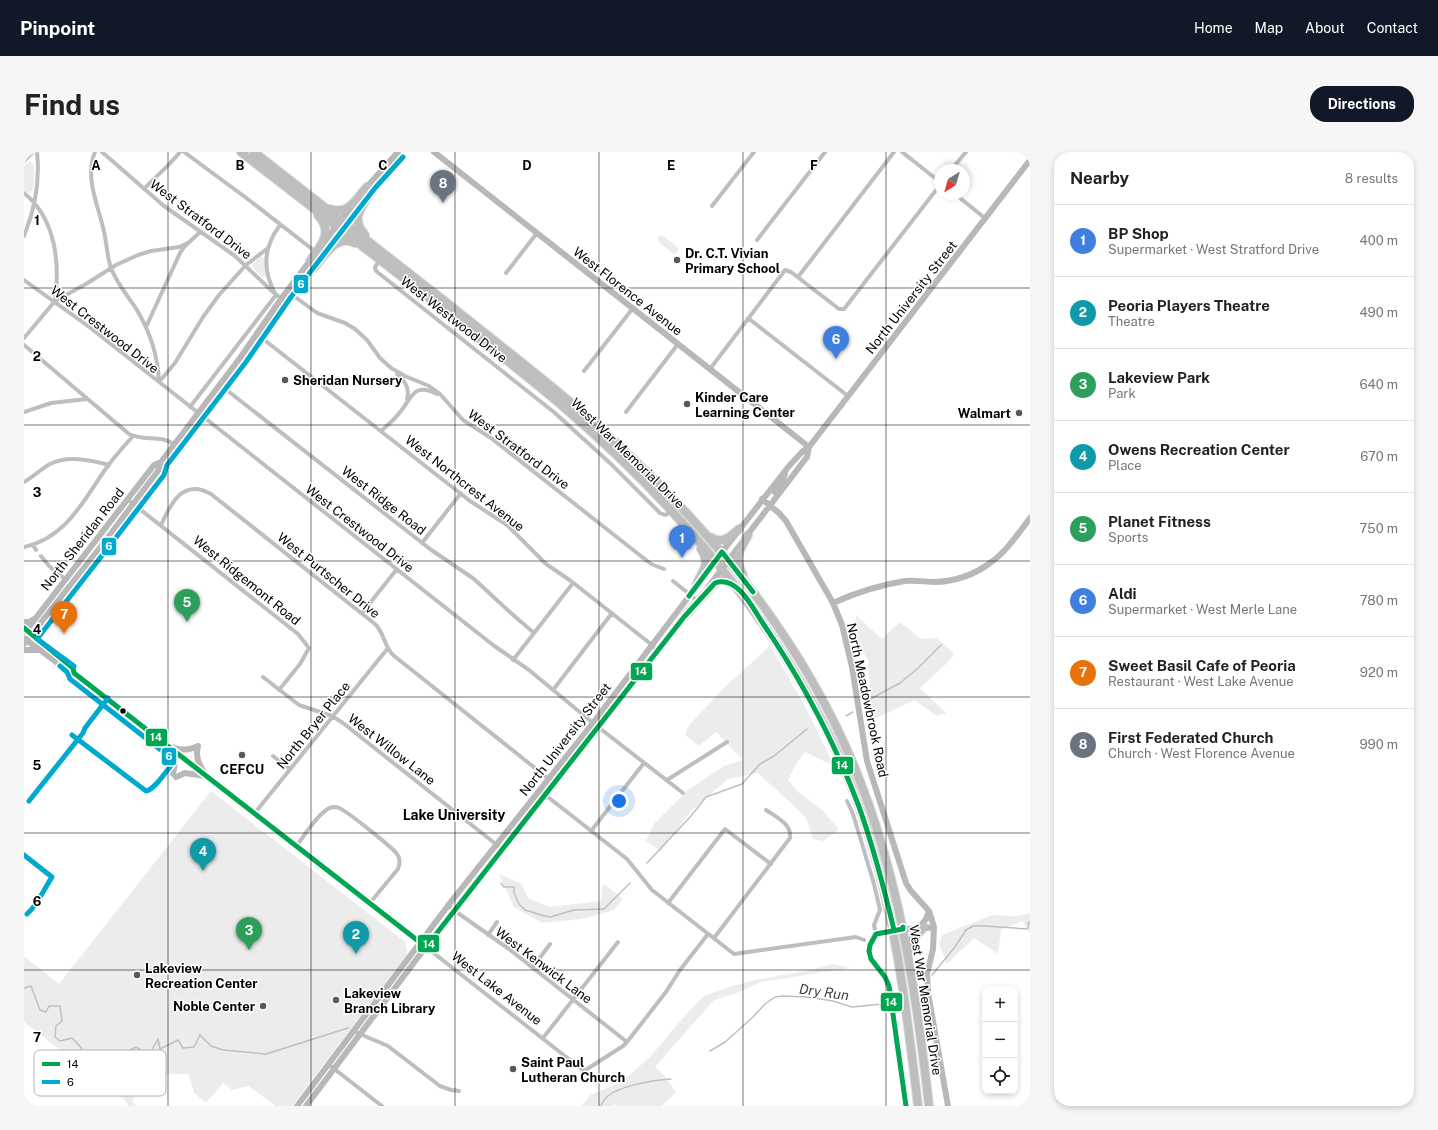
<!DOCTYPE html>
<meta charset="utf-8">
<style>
:root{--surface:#fff;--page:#f6f6f6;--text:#222;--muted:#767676;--line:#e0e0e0;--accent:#111827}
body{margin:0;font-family:"Public Sans",sans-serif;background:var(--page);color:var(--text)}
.controls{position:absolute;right:12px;bottom:12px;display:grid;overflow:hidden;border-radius:8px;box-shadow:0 2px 6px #0003}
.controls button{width:36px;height:36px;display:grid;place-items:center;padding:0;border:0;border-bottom:1px solid var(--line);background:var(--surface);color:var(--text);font:20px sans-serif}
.compass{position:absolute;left:910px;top:12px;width:36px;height:36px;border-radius:50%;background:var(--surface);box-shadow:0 2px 6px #0003;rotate:217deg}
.you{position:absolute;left:595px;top:649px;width:14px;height:14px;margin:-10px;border:3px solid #fff;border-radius:50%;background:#1a73e8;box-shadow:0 0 0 6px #1a73e833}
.badge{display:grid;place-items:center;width:26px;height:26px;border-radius:50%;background:var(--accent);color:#fff;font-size:13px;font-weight:700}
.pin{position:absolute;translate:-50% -33px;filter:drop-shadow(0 1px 2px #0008)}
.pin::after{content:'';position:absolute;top:21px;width:14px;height:12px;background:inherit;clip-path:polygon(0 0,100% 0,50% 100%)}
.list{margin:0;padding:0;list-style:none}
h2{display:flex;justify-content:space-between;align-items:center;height:52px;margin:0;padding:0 16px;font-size:17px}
h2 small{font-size:13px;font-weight:400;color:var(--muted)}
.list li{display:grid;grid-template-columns:26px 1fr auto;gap:12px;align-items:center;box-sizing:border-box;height:72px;padding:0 16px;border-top:1px solid var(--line)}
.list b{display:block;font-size:15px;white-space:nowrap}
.list p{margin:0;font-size:13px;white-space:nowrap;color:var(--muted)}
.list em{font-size:13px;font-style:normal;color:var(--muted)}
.icon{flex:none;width:22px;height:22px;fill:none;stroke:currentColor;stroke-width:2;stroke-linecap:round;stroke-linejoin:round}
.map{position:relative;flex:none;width:1006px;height:954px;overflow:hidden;border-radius:16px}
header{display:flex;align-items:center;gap:24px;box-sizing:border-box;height:56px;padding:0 20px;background:var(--accent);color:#fff}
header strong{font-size:19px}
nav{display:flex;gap:22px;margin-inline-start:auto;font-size:14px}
.intro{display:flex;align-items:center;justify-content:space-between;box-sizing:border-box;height:96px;padding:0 24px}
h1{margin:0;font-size:28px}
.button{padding:10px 18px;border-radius:16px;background:var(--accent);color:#fff;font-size:14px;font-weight:700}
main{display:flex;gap:24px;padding:0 24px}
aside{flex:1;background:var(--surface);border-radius:16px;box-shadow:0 2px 6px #0003}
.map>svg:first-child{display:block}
.green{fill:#ececec}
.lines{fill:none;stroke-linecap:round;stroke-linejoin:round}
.stream{stroke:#bfbfbf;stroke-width:1.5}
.highway-casing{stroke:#dbdbdb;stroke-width:10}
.street{stroke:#bebebe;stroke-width:4}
.secondary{stroke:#b8b8b8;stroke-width:6}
.highway{stroke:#bebebe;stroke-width:8}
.bus-1-casing{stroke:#fff;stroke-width:8}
.bus-2-casing{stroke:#fff;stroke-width:8}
.bus-1{stroke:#00a651;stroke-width:5}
.bus-2{stroke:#00a9ce;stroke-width:5}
.grid{fill:none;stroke:#000;stroke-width:1;stroke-opacity:0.55}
.poi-dot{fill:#595959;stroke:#fff;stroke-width:1.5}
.bus-dot{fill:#000;stroke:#fff;stroke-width:1.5}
.labels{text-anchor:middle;stroke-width:3;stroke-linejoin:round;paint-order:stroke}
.street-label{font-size:13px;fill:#000;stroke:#fff}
.poi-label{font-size:13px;font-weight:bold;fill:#000;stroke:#fff;text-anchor:start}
.neighbourhood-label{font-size:14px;font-weight:bold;fill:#000;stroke:#fff}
.water-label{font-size:14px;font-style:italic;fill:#444;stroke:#fff}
.key{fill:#fff;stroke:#b2b2b2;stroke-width:1}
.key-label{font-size:11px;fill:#000}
.grid-label{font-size:13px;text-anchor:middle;font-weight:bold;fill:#000;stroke:#fff;stroke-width:3;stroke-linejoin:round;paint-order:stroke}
.line-badge{stroke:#fff;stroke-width:1.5}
.badge-label{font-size:11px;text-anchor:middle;font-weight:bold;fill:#fff}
</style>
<header>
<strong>Pinpoint</strong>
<nav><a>Home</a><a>Map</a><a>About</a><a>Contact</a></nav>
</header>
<div class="intro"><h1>Find us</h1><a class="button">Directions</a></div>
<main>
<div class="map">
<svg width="1006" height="954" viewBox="0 0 1006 954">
<rect width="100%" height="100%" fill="#fff"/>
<path class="green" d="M4,10H8C12,16 11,34 7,41H4L0,38V14Z
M635,84H640L655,97L651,103L635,90L633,86Z
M237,104L240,107L242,123L241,125H238L228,115L229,111Z
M832,463L858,487L876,470L897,487L913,486L930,502L922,512L896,536L922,561L912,564L891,548L848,568L844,508L833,490Z
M746,494L780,552L810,614L781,600L774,609L764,628L774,640L799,659L815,677L799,689L789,687L782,666L768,652L734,621L704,627L667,659L637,699L622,689L630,672L664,638L700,614L719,608L692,580L675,594L661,583L665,573L702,534Z
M187,639L380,789C383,795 384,798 382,804L268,954H252L224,934L208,938L199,931L182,951L170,941L165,922H125L117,933L108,949L112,954H104L102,949L0,870V804L35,832Z
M475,722L498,732L504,746L526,755L577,749L579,731L599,747L590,758L557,767L518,771L490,755Z
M1006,761V781L998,769L977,778L974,802L950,786L923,812L915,792L918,783L968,763L993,764Z
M808,812L827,816L737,830L713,841L690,848L631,915L637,920L652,940L638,954H593L590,952L588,954H558L566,943L598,930L628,903L655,870L680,844L708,834L736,827L782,819Z"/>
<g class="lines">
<path class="stream" d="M839,551L876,531L893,517L917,493
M822,564L829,560
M623,711L667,664L682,645L718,632L736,612L750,604L783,577
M477,731L480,735H490V741L495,752L501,758L517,763L526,765L550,758L580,757L606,731
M908,823L931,795L942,778L949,774H961L1003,777L1005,773L1004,771L1006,770
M0,836L7,834L16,858L22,860L25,854H36L38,869L32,874L31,885L36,889L48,886C56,894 61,898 61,910L67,914L79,904L89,900L104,908L106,898L112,895L125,903L134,887L136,897L154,888L159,896L170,895L176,883L187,894L199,898L242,902L324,876
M686,899L701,890L729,865L741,852L751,845L759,844L783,845L809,849L828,855L859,852
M577,954C578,951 580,948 582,946C592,934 631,928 647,927"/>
<defs>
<path id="highway" d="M217,0C285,53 353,105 420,158C458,189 497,219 535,251C663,361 777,494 835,654C870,751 882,852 894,954
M230,0C296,51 362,103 428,155C469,188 511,220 552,255C668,355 771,472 830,614C875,723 892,838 905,954
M306,57C324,64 332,47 343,35
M341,83C327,67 336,57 346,42
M286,109C297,93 310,81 294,63
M290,116C300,104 313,81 331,91
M686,385C698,393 706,385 715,377
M719,423C709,404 716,399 724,383
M672,434C677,419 688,414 677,397
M660,465L690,432L695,429L700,428L708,432
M884,799L889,787L900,775"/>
</defs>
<use href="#highway" class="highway-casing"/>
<path class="street" d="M71,0C60,26 75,55 80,80C83,92 83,105 87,116C93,132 104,144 113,158C126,180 134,204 135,230
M78,0L140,54L211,104L249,140L263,151
M160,0L225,48L288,97
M878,0L916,30
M0,9L9,0
M927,18L942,0
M120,37C132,24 145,14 156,0
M0,41C32,67 36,111 31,149
M931,42L962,67
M688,54L730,0
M0,84C11,57 16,28 13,0
M733,88L801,0
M356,108L351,115L352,119L531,261L587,312L636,361L641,363L647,360
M482,121L513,81
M774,125L870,0
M0,128L64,174L469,493L505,518L569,571L659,641
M263,139L293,161L321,171L331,177L343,188L356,206L367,216L381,224L405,234L416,242L439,268L467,286L627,412L640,417
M724,166L824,244
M122,175L156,101L160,95L176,80
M234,183L446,349L483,373L522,412L547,429L628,493L633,499
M0,186L31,149L62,132L92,113L114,103L127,99L155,95L164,91
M0,193L105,282C121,290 135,282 150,292
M686,217L761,118L767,120L815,157H820L916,33
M560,219L609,156
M373,222C381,229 386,236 383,247
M135,230L151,211L179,165L195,143L222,113L244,96
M195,232L406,397L450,427L488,462L510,481
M166,255L252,143C238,118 239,96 256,73
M0,260L27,251L63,247
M602,260L654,192
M357,279C364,273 371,267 377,259C388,245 390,230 413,242
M0,330C9,325 17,317 26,312C44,303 66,308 85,313
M103,347L274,482L285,496L276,512L255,538
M137,373C147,351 159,326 187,342L351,472C360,480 360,494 369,503L526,628
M398,391L437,341
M9,393L12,398
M0,395C43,386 60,347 83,315C91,304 100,294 109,284
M17,404L25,414L41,427
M649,429L674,449
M338,461L373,417
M489,508L549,431
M239,525L275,553L308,564L319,571L478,697
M529,538L588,461
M249,604L266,617
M643,628L703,590
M515,638L603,707L628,738L710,802L832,785L840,788
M823,649L829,662L850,732L856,758L850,773L852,782
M230,662L364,496
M567,679L620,611
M272,695C279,685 297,656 309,655C311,655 313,655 315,656C323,659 369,696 373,702C377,707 376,712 374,717L345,752
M644,751L701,677L747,712
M424,754L485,797L603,890
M464,783L473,770
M690,786L766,686C768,672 752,665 742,658
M402,795L560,919L599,894L603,890L642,840L656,818L684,782
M509,815L526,792
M329,879L364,894L416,934L427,938L435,939
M519,886L594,790
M304,912L358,954"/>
<path class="secondary" d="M410,0L785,295
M341,37L374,0
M344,45L371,9
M301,89L328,54
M308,93L335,57
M236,184L293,113
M751,340L757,332L761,322
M738,347L755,361L762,369L809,451L818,473L828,515L843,609L882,731L887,739L905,759L910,775L909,797L903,822L904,841L924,954
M721,386L783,305L785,295
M680,423L765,314L778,300L785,295L1006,8
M685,434L716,393
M809,451C833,440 855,433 881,429C892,428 902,430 912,430C931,429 950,423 966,411C982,400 994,382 1006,366
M0,470H5L10,467
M0,476L49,516L50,521L258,684L399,793
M1,480L130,313L137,310
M1,487L46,520L50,521
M0,492L82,388L134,319L137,310L216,206L257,147L288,106
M0,498H14
M174,594C171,605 175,612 181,622
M148,595C158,599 165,598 174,594
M145,596L151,611L149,622
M152,625L161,621L181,624
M895,776L902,767L905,759
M273,954L426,751L569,571L675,431
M282,954L413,780L662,463
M882,954L865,834L861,825L847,807L845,799L846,793L852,782L870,778L910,775"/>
<use href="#highway" class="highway"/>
<defs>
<path id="bus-1" d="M665,444L698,400L729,440
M0,476L49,516L50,521L402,795L660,465L691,431C714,423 729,457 740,473C778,529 810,589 834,652C849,693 860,736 870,778
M879,775V777L852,782L846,793L845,799L847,807L861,825L865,834L882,954"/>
<path id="bus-2" d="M36,514L43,520L46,527L151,609C143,617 132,637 122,639L48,583
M50,514L13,487L87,392L140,323L143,313L222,210L267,145L351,36L379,5
M5,649L59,581L61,576L84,546
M0,703L28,725C20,737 13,754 3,762"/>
</defs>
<use href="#bus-1" class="bus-1-casing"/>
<use href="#bus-2" class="bus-2-casing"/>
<use href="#bus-1" class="bus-1"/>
<use href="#bus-2" class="bus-2"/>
</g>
<path class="grid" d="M144,0V954M287,0V954M431,0V954M575,0V954M719,0V954M862,0V954M0,136H1006M0,273H1006M0,409H1006M0,545H1006M0,681H1006M0,818H1006"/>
<g class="poi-dot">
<circle cx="653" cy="108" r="4"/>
<circle cx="261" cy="228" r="4"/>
<circle cx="663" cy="252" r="4"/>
<circle cx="995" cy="261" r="4"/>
<circle cx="218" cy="603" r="4"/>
<circle cx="113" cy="823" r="4"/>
<circle cx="312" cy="848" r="4"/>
<circle cx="239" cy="854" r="4"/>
<circle cx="489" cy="917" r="4"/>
</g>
<circle class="bus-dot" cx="99" cy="559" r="3.5"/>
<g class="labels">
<g class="street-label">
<text transform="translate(177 67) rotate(37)" y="5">West Stratford Drive</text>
<text transform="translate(604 139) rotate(38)" y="5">West Florence Avenue</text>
<text transform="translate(887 145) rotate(-52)" y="5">North University Street</text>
<text transform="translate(430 167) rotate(38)" y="5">West Westwood Drive</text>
<text transform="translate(81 177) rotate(38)" y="5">West Crestwood Drive</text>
<text transform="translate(495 297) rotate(37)" y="5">West Stratford Drive</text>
<text transform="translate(604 301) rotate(44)" y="5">West War Memorial Drive</text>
<text transform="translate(441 331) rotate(38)" y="5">West Northcrest Avenue</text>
<text transform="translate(360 348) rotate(38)" y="5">West Ridge Road</text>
<text transform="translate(336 376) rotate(38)" y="5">West Crestwood Drive</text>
<text transform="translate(58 387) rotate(-52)" y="5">North Sheridan Road</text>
<text transform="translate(305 423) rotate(39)" y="5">West Purtscher Drive</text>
<text transform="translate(223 428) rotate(39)" y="5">West Ridgemont Road</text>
<text transform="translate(844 548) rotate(78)" y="5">North Meadowbrook Road</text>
<text transform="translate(289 573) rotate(-51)" y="5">North Bryer Place</text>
<text transform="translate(541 587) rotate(-52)" y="5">North University Street</text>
<text transform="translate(368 597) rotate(38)" y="5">West Willow Lane</text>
<text transform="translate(520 813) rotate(37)" y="5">West Kenwick Lane</text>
<text transform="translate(473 836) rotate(38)" y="5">West Lake Avenue</text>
<text transform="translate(902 848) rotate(81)" y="5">West War Memorial Drive</text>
</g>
<g class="poi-label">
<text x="661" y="106">Dr. C.T. Vivian<tspan x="661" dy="15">Primary School</tspan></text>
<text x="269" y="233">Sheridan Nursery</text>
<text x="671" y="250">Kinder Care<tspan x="671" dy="15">Learning Center</tspan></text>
<text x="987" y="266" text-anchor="end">Walmart</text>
<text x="218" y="622" text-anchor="middle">CEFCU</text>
<text x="121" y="821">Lakeview<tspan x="121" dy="15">Recreation Center</tspan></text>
<text x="320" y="846">Lakeview<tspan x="320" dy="15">Branch Library</tspan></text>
<text x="231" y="859" text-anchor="end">Noble Center</text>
<text x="497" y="915">Saint Paul<tspan x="497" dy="15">Lutheran Church</tspan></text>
</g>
<g class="neighbourhood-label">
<text x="430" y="668">Lake University</text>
</g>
<g class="water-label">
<text transform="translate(800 840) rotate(8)" y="5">Dry Run</text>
</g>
</g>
<rect x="10" y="898" width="132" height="46" rx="6" class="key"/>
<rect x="18" y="910" width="18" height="4" fill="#00a651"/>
<rect x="18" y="928" width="18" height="4" fill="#00a9ce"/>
<g class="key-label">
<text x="43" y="916">14</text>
<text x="43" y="934">6</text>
</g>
<g class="grid-label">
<text x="72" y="18">A</text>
<text x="216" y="18">B</text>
<text x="359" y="18">C</text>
<text x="503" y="18">D</text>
<text x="647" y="18">E</text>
<text x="790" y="18">F</text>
<text x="13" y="73">1</text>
<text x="13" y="209">2</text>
<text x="13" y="345">3</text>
<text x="13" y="482">4</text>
<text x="13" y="618">5</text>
<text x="13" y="754">6</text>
<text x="13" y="890">7</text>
</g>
<g class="line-badge">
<rect x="269" y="122" width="16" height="20" rx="4" fill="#00a9ce"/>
<rect x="77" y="385" width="16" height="19" rx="4" fill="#00a9ce"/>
<rect x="606" y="510" width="23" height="19" rx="4" fill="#00a651"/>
<rect x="121" y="576" width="23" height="19" rx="4" fill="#00a651"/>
<rect x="137" y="595" width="16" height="19" rx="4" fill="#00a9ce"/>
<rect x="807" y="604" width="23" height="19" rx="4" fill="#00a651"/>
<rect x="393" y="782" width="23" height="19" rx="4" fill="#00a651"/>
<rect x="856" y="840" width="23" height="20" rx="4" fill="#00a651"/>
</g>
<g class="badge-label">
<text x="277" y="136">6</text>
<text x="85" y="398">6</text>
<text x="617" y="523">14</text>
<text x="132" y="589">14</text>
<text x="145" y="608">6</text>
<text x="818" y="617">14</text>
<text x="405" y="796">14</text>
<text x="867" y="854">14</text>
</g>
</svg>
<div class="controls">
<button>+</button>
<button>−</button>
<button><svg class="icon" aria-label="locate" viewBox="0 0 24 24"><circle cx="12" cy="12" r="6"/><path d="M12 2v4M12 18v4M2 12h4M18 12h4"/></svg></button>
</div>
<svg class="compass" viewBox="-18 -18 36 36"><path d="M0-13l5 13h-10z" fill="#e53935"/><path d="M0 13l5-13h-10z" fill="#767676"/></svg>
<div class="you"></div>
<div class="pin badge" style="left:658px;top:406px;background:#3f7fe0">1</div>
<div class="pin badge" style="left:332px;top:802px;background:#0f9aa8">2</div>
<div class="pin badge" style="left:225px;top:798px;background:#2e9e5b">3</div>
<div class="pin badge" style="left:179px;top:719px;background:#0f9aa8">4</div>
<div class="pin badge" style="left:163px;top:470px;background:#2e9e5b">5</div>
<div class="pin badge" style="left:812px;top:207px;background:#3f7fe0">6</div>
<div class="pin badge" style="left:40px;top:482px;background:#e8710a">7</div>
<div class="pin badge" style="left:419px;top:51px;background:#6b7280">8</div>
</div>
<aside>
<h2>Nearby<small>8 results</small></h2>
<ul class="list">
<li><span class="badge" style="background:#3f7fe0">1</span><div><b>BP Shop</b><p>Supermarket · West Stratford Drive</p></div><em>400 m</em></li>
<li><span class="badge" style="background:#0f9aa8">2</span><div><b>Peoria Players Theatre</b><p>Theatre</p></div><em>490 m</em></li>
<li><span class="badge" style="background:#2e9e5b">3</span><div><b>Lakeview Park</b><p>Park</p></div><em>640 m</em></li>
<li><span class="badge" style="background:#0f9aa8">4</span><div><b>Owens Recreation Center</b><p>Place</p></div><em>670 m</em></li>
<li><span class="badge" style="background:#2e9e5b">5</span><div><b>Planet Fitness</b><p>Sports</p></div><em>750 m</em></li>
<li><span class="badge" style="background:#3f7fe0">6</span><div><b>Aldi</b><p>Supermarket · West Merle Lane</p></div><em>780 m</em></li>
<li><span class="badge" style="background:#e8710a">7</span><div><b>Sweet Basil Cafe of Peoria</b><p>Restaurant · West Lake Avenue</p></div><em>920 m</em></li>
<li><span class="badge" style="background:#6b7280">8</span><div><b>First Federated Church</b><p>Church · West Florence Avenue</p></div><em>990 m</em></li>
</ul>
</aside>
</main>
